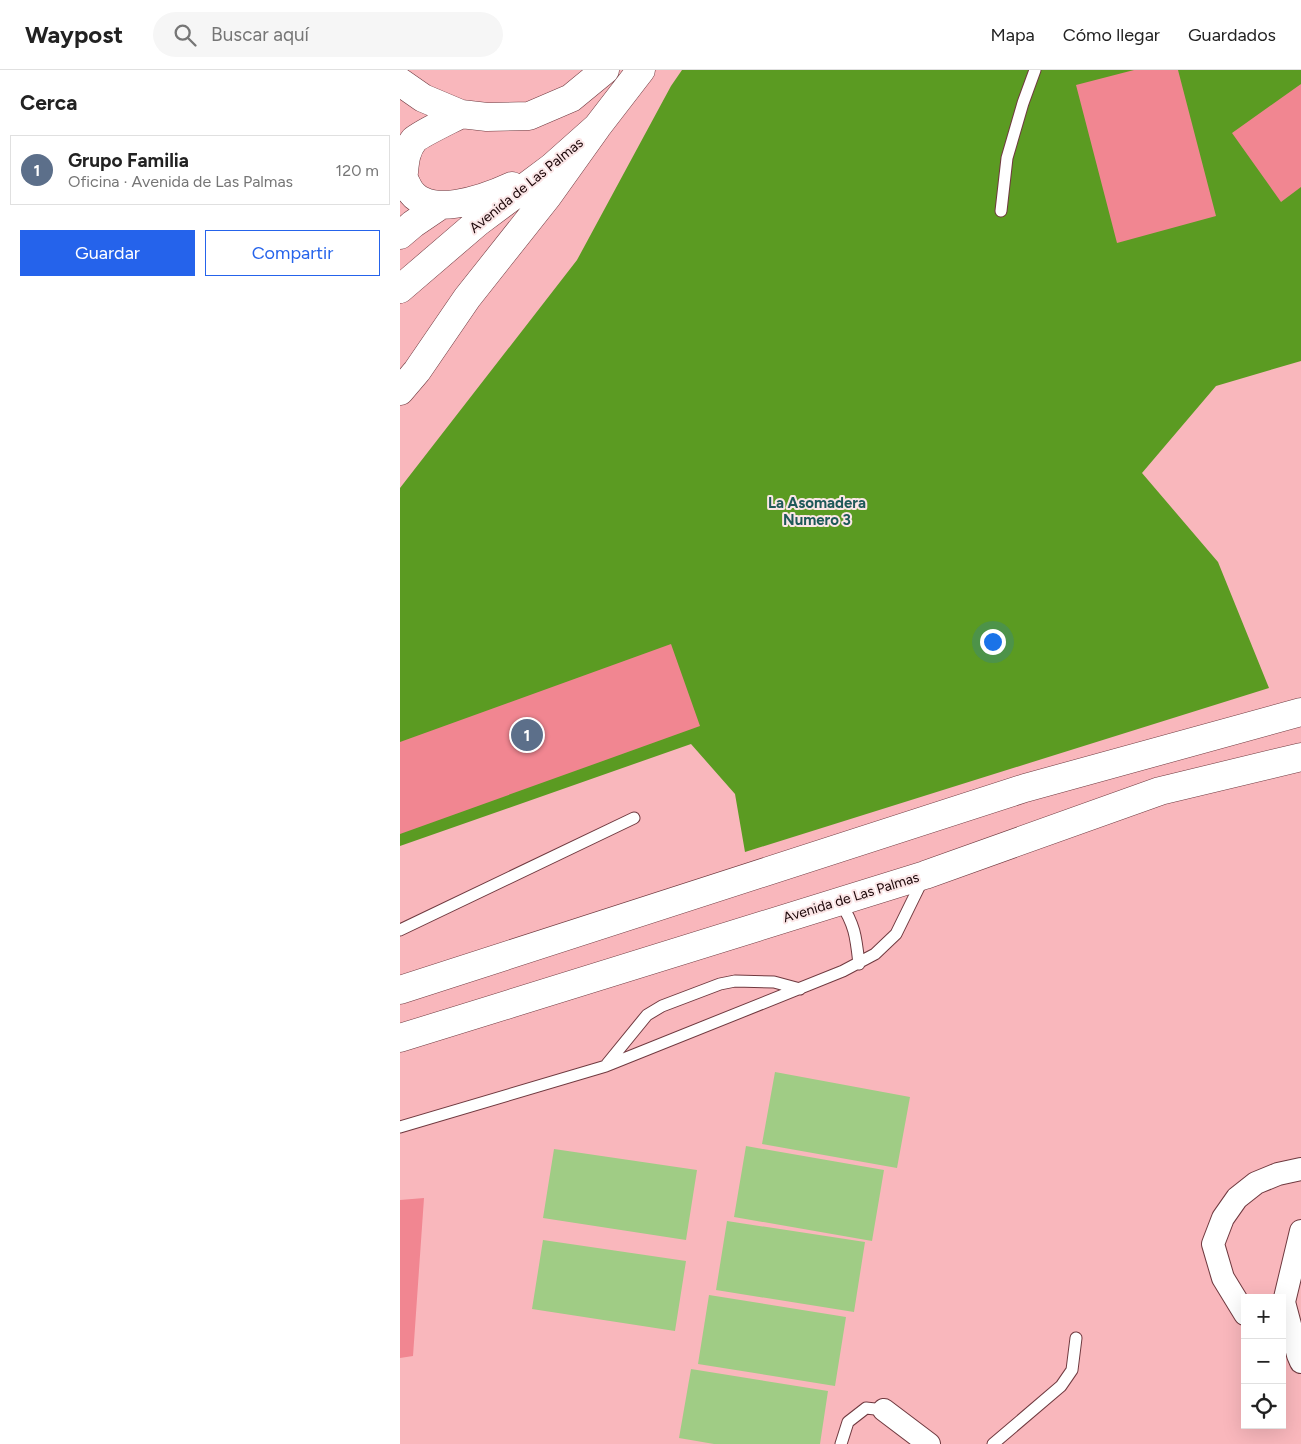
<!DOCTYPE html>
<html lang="es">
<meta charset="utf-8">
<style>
:root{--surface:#fff;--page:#f6f6f6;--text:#222;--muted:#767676;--line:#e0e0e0;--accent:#2563eb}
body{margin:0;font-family:Figtree,sans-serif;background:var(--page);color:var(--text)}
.controls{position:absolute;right:15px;bottom:15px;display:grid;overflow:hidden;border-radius:0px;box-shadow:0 5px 20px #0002}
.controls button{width:45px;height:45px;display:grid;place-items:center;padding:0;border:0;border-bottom:1px solid var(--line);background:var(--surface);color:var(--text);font:25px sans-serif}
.you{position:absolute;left:592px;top:571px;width:18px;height:18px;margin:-12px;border:4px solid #fff;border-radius:50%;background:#1a73e8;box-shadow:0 0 0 8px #1a73e833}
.badge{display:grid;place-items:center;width:32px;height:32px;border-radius:50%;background:var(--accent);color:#fff;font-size:16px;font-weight:700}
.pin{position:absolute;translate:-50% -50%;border:2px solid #fff;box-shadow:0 1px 5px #0006}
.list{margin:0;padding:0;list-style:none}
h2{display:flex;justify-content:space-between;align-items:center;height:65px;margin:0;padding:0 20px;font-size:21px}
h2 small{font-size:16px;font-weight:400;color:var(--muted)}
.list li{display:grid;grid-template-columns:32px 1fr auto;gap:15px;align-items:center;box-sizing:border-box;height:70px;margin:0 10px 10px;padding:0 10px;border:1px solid var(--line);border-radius:0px}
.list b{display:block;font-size:19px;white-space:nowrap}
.list p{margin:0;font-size:16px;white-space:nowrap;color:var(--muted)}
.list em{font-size:16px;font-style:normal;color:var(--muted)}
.actions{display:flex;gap:10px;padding:15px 20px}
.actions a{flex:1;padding:11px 0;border:1px solid var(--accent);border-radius:0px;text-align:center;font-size:18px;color:var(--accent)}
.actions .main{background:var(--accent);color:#fff}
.icon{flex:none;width:28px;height:28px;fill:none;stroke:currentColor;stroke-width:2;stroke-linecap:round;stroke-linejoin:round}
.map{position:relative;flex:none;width:901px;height:1374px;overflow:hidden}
header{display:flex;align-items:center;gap:30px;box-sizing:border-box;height:70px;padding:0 25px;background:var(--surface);border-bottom:1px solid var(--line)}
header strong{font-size:24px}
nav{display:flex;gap:28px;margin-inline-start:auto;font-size:18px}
.search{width:350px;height:45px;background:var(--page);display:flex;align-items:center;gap:12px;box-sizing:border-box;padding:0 18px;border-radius:28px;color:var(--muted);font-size:19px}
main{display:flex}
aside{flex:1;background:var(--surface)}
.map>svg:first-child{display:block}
.green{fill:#a0cc85}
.forest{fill:#5b9b22}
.building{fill:#f18691}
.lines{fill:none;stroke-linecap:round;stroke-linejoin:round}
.service-casing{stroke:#6f393f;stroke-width:13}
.minor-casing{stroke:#6f393f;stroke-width:24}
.primary-casing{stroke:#6f393f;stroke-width:29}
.service{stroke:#fff;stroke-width:11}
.minor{stroke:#fff;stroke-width:22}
.primary{stroke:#fff;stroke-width:28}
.labels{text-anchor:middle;stroke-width:4;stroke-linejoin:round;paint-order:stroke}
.street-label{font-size:14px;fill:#1a0507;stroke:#fbe6e7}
.neighbourhood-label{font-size:15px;font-weight:bold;fill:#1e5959;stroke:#fbe6e7}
</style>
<header>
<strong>Waypost</strong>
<div class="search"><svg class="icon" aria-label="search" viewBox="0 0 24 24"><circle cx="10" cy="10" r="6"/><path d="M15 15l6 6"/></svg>Buscar aquí</div>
<nav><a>Mapa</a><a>Cómo llegar</a><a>Guardados</a></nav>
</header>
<main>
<aside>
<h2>Cerca<small></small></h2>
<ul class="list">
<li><span class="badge" style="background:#5c6f8a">1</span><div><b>Grupo Familia</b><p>Oficina · Avenida de Las Palmas</p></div><em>120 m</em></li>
</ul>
<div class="actions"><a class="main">Guardar</a><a>Compartir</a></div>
</aside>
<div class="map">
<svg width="901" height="1374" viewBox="0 0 901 1374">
<rect width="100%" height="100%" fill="#f9b7bc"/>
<path class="green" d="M375,1002L510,1027L497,1098L362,1074Z
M346,1076L484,1100L472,1171L334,1147Z
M154,1079L297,1100L286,1170L143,1148Z
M327,1151L465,1172L454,1242L316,1220Z
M143,1170L286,1191L275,1261L132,1239Z
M309,1225L446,1247L435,1316L298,1294Z
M291,1299L428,1321L420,1374H314L279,1368Z"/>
<path class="forest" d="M282,0H901V291L816,316L742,403L818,492L869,618L345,782L335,724L291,674L0,776V418L177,190L271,16Z"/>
<path class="building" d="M734,0H778L816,146L717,173L676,15Z
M901,14V117L881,132L832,63Z
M271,574L300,656L0,764V672Z
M24,1128L13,1286L0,1288V1130Z"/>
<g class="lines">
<defs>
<path id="service" d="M601,141L607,88L623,33L635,0
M440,832C455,855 456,867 459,894
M0,860L234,748
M207,994L247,945L262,936L320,914L335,911L374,912L400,919
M0,1057L206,996L443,901L475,884L496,864L523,809
M441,1374L448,1352L466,1338L484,1340
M593,1374L661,1316L672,1300L676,1268"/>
<path id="minor" d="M901,1161L884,1232L898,1285L901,1292
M845,1244L823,1208L813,1174L823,1148L837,1128L856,1113L878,1104L901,1099
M484,1340L529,1374"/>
<path id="primary" d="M0,12L23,28L61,44L87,47L129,46L171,28L205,0
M61,44C52,49 20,64 14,70C6,80 5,91 4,102C3,108 5,111 8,117C25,151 86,128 112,116
M0,165L13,154L41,135
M0,219L77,153L152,97L197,57L241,0
M0,321L17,301L67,228L147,127L197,57
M0,920L625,718L901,642
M0,968L525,805L760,721L901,687"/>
</defs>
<use href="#service" class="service-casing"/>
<use href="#minor" class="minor-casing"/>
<use href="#primary" class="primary-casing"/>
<use href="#service" class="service"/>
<use href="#minor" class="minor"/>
<use href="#primary" class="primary"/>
</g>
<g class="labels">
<g class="street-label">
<text transform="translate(126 115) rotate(-39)" y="5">Avenida de Las Palmas</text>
<text transform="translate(451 827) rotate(-17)" y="5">Avenida de Las Palmas</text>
</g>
<g class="neighbourhood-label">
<text x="417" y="438">La Asomadera<tspan x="417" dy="17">Numero 3</tspan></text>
</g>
</g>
</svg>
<div class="controls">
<button>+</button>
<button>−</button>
<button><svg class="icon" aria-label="locate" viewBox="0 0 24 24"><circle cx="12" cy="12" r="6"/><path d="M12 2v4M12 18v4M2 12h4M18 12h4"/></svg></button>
</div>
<div class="you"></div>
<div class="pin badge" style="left:127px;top:665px;background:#5c6f8a">1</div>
</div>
</main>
